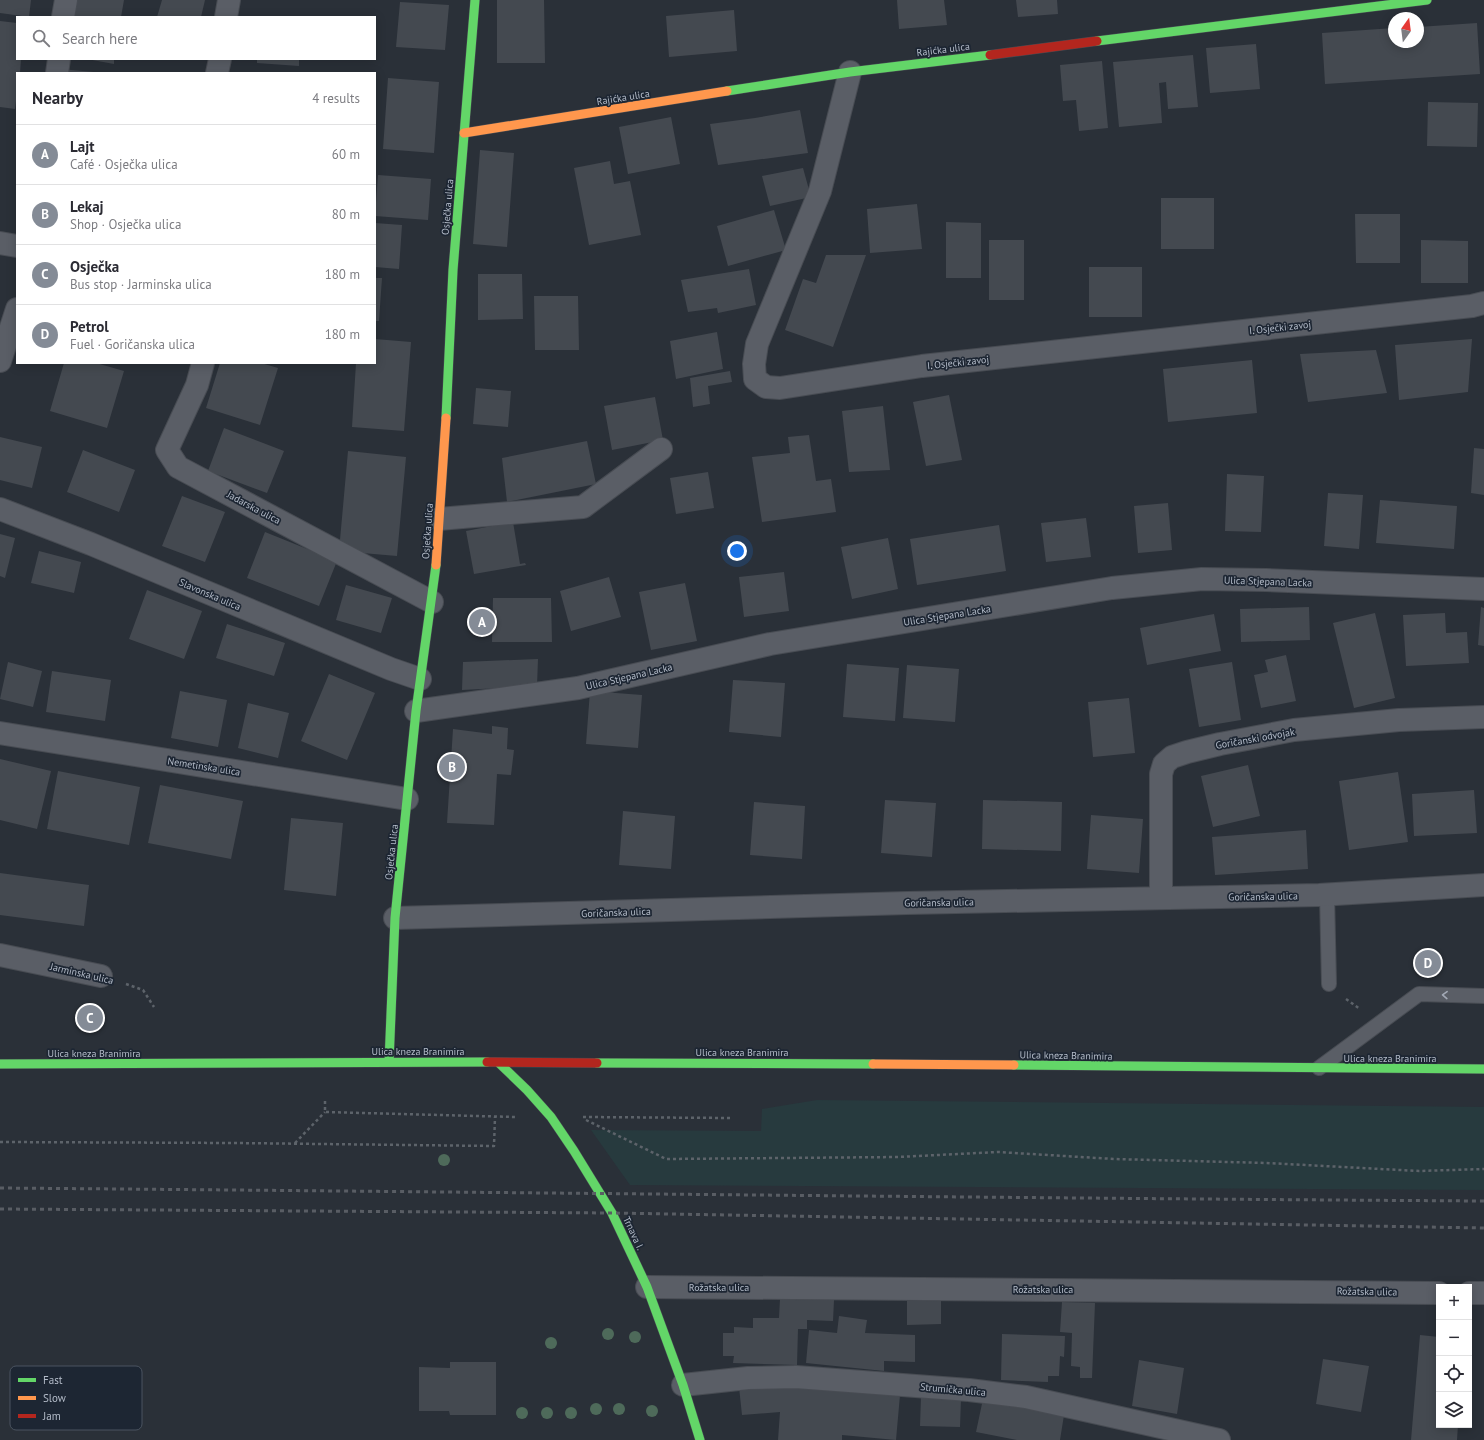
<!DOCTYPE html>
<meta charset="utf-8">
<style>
:root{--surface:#fff;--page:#f7f7f7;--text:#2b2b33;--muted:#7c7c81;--line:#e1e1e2;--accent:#848b96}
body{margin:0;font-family:"PT Sans",sans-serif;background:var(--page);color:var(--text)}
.controls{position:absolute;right:12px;bottom:12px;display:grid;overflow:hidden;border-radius:0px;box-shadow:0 2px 10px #0003}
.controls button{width:36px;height:36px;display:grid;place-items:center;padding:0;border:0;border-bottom:1px solid var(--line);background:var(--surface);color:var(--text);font:20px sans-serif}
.compass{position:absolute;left:1388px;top:12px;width:36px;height:36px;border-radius:50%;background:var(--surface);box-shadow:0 2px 10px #0003;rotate:14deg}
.you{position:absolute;left:737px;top:551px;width:14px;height:14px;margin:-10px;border:3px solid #fff;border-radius:50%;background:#1a73e8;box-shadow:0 0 0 6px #1a73e833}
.badge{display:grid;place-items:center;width:26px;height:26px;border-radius:50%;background:var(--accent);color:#fff;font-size:13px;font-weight:700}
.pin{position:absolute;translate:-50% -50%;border:2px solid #fff;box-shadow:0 1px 4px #0006}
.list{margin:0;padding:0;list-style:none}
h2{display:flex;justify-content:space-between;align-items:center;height:52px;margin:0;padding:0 16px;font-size:17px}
h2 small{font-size:13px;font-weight:400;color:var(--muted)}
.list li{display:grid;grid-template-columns:26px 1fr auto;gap:12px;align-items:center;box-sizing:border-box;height:60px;padding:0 16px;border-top:1px solid var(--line)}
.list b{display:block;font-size:15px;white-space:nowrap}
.list p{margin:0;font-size:13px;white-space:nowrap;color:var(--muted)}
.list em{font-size:13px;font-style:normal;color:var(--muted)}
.icon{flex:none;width:22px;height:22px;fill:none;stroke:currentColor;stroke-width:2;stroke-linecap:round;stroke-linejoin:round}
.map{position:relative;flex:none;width:1484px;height:1440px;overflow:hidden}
.search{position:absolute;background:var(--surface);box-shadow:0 2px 10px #0003;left:16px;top:16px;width:360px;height:44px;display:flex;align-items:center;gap:10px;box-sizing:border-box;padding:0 14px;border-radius:0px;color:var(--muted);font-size:15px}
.panel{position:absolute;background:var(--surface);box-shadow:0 2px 10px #0003;left:16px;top:72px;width:360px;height:292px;border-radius:0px}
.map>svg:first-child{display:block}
.green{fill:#273a3e}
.building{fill:#444950}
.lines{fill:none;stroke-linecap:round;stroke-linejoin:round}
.lane-casing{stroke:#484c53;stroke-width:16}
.street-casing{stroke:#484c53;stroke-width:24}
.fast-casing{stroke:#484c53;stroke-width:10}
.slow-casing{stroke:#484c53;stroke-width:10}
.jam-casing{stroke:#484c53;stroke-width:10}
.path{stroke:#5d636a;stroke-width:2.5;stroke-dasharray:3 3;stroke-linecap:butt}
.lane{stroke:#5a5e66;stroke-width:14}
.street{stroke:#5a5e66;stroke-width:22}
.fast{stroke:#63d668;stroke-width:9}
.slow{stroke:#ff974d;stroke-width:9}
.jam{stroke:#b3261e;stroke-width:9}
.rail{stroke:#595d64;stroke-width:3;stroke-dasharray:4 4;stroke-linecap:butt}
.tree{fill:#4e6a5a}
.oneway{stroke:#a2a9b5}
.labels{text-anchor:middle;stroke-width:3.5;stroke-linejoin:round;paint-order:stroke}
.street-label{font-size:10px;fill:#b4bcc9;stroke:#1d2633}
.key{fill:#1d2633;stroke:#4a5360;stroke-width:1}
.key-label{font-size:11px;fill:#b4bcc9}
</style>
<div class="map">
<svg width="1484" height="1440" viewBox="0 0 1484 1440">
<rect width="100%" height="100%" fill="#2a3038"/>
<path class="green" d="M817,1100L1484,1107V1190L630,1185L591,1130L761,1131L762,1109Z"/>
<path class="building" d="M0,0H31L29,17L0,13Z
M72,0H124L121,17H70Z
M162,0H205L201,17H157Z
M497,0H544L545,63H497Z
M897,0H944L947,25L899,29Z
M1016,0H1057L1058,14L1018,17Z
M400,2L449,5L445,50L396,47Z
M734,10L737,51L669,57L666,16Z
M0,21L17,23V59H21L20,73H17V93L15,109L0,107Z
M1477,23L1480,74L1325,84L1322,33L1394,28V42H1418V27Z
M1256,44L1260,89L1210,93L1206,48Z
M1193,55L1198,107L1168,109L1166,82L1159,83L1162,123L1119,127L1113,62Z
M87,59H114V64Z
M257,59H299V66L257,63Z
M1102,61L1108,128L1079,131L1076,100L1063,101L1060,65Z
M60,69L94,72V73H60Z
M388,78L439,82L434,153L383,149Z
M1428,102L1478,103L1477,147L1427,146Z
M800,110L808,153L718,165L710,124L755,118Z
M671,117L680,164L628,174L619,127Z
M480,150L514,153L507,247L473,244Z
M610,161L614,184L630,181L641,235L589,245L574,168Z
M803,168L811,197L770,206L762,176Z
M378,175L431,179L428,220L375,216Z
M1161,198H1214V249H1161Z
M917,204L922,249L870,253L867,209Z
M774,210L786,250L728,266L717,226Z
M1355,214H1400V263H1356Z
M946,222L981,223V278H946Z
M375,223L402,225L399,269L375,267Z
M989,240H1024V300H989Z
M1421,240L1468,241V283H1421Z
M826,255H866L833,347L785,330L803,279L816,283Z
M1089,267H1142V317H1089Z
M749,269L756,305L718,313L717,308L688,312L681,280Z
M478,274H522L523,319L478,320Z
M375,278H382L379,321H375Z
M534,296H578L579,350H535Z
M717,332L723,369L676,379L670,341Z
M375,339L411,342L404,431L352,427L356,363H375Z
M1472,339L1468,392L1399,400L1395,345Z
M1376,350L1387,393L1308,402L1300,354Z
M1252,360L1257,413L1168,422L1163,369Z
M64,363H96L124,371L107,428L50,411Z
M220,363H261L278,368L260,425L206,408Z
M730,371L732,382L708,386L710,404L693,407L690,378Z
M476,388L511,391L508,427L473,424Z
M949,395L962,460L926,466L913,402Z
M655,397L663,440L612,450L604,406Z
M883,406L890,470L849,472L842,411Z
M224,428L284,451L267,493L208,471Z
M809,435L816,481L831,479L836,512L762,522L752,457L790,453L788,437Z
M0,437L42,447L32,488L0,480Z
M587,441L596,484L507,502L502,458Z
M1474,448L1484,449V495L1471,493Z
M83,450L135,470L119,512L67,492Z
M348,451L406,457L397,556L339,551Z
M708,472L714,508L676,514L670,478Z
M1227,474L1264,476L1261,532L1225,531Z
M1328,493L1363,495L1359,549L1324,546Z
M182,496L225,512L205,562L162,546Z
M1380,500L1457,506L1454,549L1376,543Z
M1168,503L1172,550L1138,553L1134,506Z
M1086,518L1091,557L1046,562L1041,523Z
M513,522L520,564L525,563L526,565L474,574L466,531Z
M999,525L1006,571L917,585L910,539Z
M265,532L337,561L319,606L247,578Z
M0,534L15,538L5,578L0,576Z
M888,538L898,589L852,599L841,547Z
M39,551L81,562L74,593L31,583Z
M784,572L789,611L744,617L739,577Z
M609,577L621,617L571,631L560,591Z
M685,583L697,641L651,650L639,592Z
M346,585L392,598L381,633L336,620Z
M147,590L202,611L184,659L129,639Z
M493,598H551L552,642H492Z
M1309,607L1310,640L1241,642L1240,609Z
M1481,607L1484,608V646L1478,645Z
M1375,613L1395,698L1354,708L1333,623Z
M1445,613L1446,633L1467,632L1469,663L1406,666L1403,615Z
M1214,614L1221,651L1147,665L1140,628Z
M227,624L285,643L274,676L216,658Z
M1286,655L1296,701L1261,708L1254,675L1268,672L1265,660Z
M538,659L537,686L462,690L463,662Z
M8,662L42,671L33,707L0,699Z
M1232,662L1241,720L1199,727L1189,669Z
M847,664L899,668L895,721L843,717Z
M907,665L959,669L955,722L903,718Z
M52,671L111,680L105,721L46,712Z
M329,674L375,693L347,760L301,741Z
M733,680L785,683L781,737L729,732Z
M180,691L227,700L218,747L171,738Z
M590,691L642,695L638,748L586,744Z
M1129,698L1135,753L1093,757L1088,702Z
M248,703L289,713L278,758L238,748Z
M492,726L508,728L507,749L514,750L511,775L497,774L494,825L447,823L453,729L492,734Z
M0,759L51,771L37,829L0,820Z
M1248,765L1260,816L1213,827L1201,776Z
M58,771L140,787L129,845L47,829Z
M1398,772L1408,842L1349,850L1339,781Z
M160,785L243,801L231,859L148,843Z
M1474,790L1477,833L1414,836L1412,794Z
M885,800L936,803L932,857L881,853Z
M983,800L1062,802L1061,851L982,849Z
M754,802L805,806L802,859L750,855Z
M623,811L675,816L671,869L619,865Z
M1091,815L1143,819L1139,873L1087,869Z
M291,818L343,823L336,896L284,890Z
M1306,830L1308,869L1215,875L1212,837Z
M0,873L89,885L84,926L0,915Z
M780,1299L834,1300L833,1321L807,1320V1329H798L797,1365L733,1363L734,1356H723V1333H734V1327L753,1328V1318H779Z
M941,1300V1324L907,1325V1301Z
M1062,1302L1095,1303L1092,1378H1080V1367L1071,1366L1072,1333L1060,1332Z
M839,1316L867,1320L865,1333L915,1335V1362L884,1361V1371L806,1363L809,1330L837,1333Z
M1002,1334L1065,1336L1064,1357L1060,1356L1059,1376H1048V1382L1001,1380Z
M1420,1335L1439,1337V1425H1458L1457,1440H1411Z
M1323,1359L1369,1366L1361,1412L1316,1404Z
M1139,1360L1184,1368L1177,1414L1132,1406Z
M450,1362H496V1415H450L449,1411H419V1367L450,1368Z
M783,1383L900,1395L896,1440L842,1435V1440H778L780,1412L742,1415L739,1387Z
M921,1397L961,1399L960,1427L920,1426Z
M983,1399L1064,1415L1060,1440H1017L976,1432Z"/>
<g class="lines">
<defs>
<path id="lane" d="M1327,895L1329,984
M1319,1068L1419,994L1484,996"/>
<path id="street" d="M63,17L66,0
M226,17L229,0
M850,72L820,191L757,344L754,364L755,379L766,387L780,388L922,366L1472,306L1484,303
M57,73L59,59
M217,73L220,59
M0,243L17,246
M0,361L17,309
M203,363L197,385L167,450L178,467L432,602
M0,509L91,544L391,669L420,679
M439,519L583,507L661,449
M416,711L578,688L770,644L1112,588L1202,579L1266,580L1484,589
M0,733L407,799
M1161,898V774L1164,764L1172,757L1187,752L1220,744L1294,730L1399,720L1484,717
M395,918L907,903L1319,895L1484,885
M0,955L101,976
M647,1287L1439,1293
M1469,1293H1484
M683,1385L748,1378L796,1377L969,1390L1026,1397L1219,1440"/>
<path id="fast" d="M1097,41L1427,0
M727,91L850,72L990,55
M446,418L453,270L475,0
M389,1062L395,918L416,711L436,565
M499,1063L527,1090L551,1117L574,1151L612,1213L647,1287L683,1385L700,1440
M597,1063L873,1064
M0,1064L487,1062
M1014,1065L1484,1069"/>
<path id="slow" d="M464,133L727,91
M436,565L446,418
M873,1064L1014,1065"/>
<path id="jam" d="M990,55L1097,41
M487,1062L597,1063"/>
</defs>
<use href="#lane" class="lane-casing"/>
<use href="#street" class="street-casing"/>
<use href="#fast" class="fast-casing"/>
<use href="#slow" class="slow-casing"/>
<use href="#jam" class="jam-casing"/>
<path class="path" d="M126,984L143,990L154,1007
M1346,999L1360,1009
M325,1101V1112L515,1117
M583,1117L731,1118
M586,1120L666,1159L898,1157L998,1152L1114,1159L1267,1163L1419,1171L1484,1169
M0,1142L235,1143L494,1146L495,1117
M295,1143L325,1112"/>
<use href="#lane" class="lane"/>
<use href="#street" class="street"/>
<use href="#fast" class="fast"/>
<use href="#slow" class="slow"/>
<use href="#jam" class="jam"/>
<path class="rail" d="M0,1188C495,1192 989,1198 1484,1201
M0,1209L612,1213L1484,1228"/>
</g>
<g class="tree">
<circle cx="444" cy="1160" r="6"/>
<circle cx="608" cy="1334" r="6"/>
<circle cx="635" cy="1337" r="6"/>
<circle cx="551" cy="1343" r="6"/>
<circle cx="596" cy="1409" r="6"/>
<circle cx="619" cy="1409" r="6"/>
<circle cx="652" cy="1411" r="6"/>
<circle cx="522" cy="1413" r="6"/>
<circle cx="547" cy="1413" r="6"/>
<circle cx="571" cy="1413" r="6"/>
</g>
<defs><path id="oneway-chevron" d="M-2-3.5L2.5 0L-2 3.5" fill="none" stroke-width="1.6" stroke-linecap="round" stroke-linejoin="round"/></defs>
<use class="oneway" href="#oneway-chevron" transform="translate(1445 995) rotate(-178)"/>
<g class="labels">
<g class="street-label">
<text transform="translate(943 49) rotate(-7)" y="4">Rajićka ulica</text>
<text transform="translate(623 97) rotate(-9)" y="4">Rajićka ulica</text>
<text transform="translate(447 207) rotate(-85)" y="4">Osječka ulica</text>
<text transform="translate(1280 327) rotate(-6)" y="4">I. Osječki zavoj</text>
<text transform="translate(958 362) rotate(-6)" y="4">I. Osječki zavoj</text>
<text transform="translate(254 507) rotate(28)" y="4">Jadarska ulica</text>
<text transform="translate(427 531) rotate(-86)" y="4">Osječka ulica</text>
<text transform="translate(1268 581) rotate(2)" y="4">Ulica Stjepana Lacka</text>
<text transform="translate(210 594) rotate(23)" y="4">Slavonska ulica</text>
<text transform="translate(947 615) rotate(-9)" y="4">Ulica Stjepana Lacka</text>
<text transform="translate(629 676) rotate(-13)" y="4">Ulica Stjepana Lacka</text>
<text transform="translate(1255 738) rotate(-10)" y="4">Goričanski odvojak</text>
<text transform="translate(204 766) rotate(9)" y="4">Nemetinska ulica</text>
<text transform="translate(391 852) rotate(-84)" y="4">Osječka ulica</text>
<text transform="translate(1263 896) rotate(-1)" y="4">Goričanska ulica</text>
<text transform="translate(939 902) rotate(-1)" y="4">Goričanska ulica</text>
<text transform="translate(616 912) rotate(-2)" y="4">Goričanska ulica</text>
<text transform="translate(82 973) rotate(13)" y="4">Jarminska ulica</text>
<text x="418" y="1055">Ulica kneza Branimira</text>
<text x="742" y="1056">Ulica kneza Branimira</text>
<text x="94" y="1057">Ulica kneza Branimira</text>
<text transform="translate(1066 1055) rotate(1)" y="4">Ulica kneza Branimira</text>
<text x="1390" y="1062">Ulica kneza Branimira</text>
<text transform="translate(634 1233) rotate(65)" y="4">Trnava I.</text>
<text x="719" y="1291">Rožatska ulica</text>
<text x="1043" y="1293">Rožatska ulica</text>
<text transform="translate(1367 1291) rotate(1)" y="4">Rožatska ulica</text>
<text transform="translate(953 1389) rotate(5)" y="4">Strumička ulica</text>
</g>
</g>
<rect x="10" y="1366" width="132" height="64" rx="6" class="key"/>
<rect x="18" y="1378" width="18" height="4" fill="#63d668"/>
<rect x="18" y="1396" width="18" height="4" fill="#ff974d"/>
<rect x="18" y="1414" width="18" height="4" fill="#b3261e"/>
<g class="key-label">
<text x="43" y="1384">Fast</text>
<text x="43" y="1402">Slow</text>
<text x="43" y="1420">Jam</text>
</g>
</svg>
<div class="controls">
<button>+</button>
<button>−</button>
<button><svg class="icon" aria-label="locate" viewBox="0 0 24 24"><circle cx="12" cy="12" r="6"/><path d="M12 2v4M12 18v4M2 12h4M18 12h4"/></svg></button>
<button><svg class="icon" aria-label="layers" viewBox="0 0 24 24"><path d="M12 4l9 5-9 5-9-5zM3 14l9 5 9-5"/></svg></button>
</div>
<svg class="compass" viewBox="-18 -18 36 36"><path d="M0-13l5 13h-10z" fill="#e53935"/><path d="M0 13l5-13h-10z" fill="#7c7c81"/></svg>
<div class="you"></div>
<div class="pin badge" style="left:482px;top:622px">A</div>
<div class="pin badge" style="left:452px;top:767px">B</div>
<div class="pin badge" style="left:90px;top:1018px">C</div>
<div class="pin badge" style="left:1428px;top:963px">D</div>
<div class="search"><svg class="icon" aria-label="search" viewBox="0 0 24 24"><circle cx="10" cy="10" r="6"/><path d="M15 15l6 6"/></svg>Search here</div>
<section class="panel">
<h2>Nearby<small>4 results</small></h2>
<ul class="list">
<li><span class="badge">A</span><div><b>Lajt</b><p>Café · Osječka ulica</p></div><em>60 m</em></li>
<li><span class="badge">B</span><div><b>Lekaj</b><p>Shop · Osječka ulica</p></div><em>80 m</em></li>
<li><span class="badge">C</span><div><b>Osječka</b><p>Bus stop · Jarminska ulica</p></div><em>180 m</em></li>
<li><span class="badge">D</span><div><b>Petrol</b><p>Fuel · Goričanska ulica</p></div><em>180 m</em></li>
</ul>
</section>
</div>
